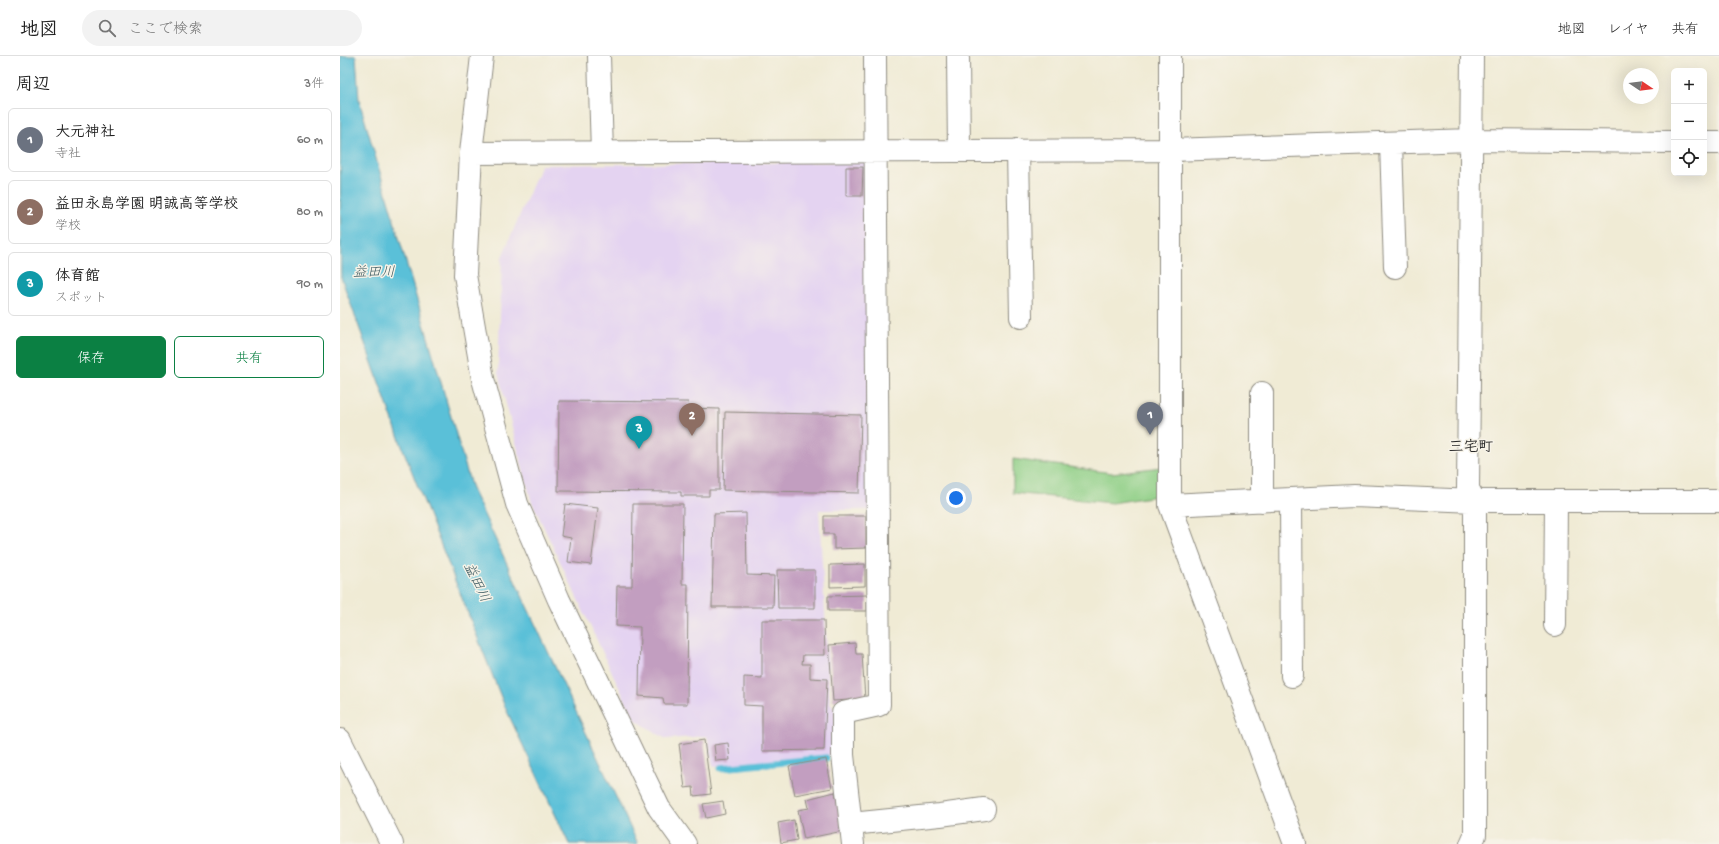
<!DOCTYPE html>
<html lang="ja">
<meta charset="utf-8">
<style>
:root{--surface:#fff;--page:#f2f2f2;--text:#222;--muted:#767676;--line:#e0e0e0;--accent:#0b8043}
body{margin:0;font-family:"Gochi Hand","Klee One",sans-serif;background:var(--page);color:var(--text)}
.controls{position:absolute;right:12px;top:12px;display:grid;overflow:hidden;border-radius:6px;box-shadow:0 4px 16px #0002}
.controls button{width:36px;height:36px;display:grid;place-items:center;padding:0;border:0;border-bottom:1px solid var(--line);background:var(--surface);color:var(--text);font:20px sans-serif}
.compass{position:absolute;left:1283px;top:12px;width:36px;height:36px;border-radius:50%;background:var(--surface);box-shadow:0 4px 16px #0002;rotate:103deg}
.you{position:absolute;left:616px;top:442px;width:14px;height:14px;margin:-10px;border:3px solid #fff;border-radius:50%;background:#1a73e8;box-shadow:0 0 0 6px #1a73e833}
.badge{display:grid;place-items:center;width:26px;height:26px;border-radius:50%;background:var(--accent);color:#fff;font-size:13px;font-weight:700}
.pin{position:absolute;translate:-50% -33px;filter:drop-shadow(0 1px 2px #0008)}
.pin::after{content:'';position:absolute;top:21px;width:14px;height:12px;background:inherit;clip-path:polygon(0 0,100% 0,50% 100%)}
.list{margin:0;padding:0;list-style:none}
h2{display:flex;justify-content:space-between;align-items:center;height:52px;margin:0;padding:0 16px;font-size:17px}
h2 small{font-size:13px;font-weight:400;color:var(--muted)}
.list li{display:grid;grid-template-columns:26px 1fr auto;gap:12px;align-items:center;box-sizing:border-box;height:64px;margin:0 8px 8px;padding:0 8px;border:1px solid var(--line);border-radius:6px}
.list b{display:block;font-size:15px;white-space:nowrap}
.list p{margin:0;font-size:13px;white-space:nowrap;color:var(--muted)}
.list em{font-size:13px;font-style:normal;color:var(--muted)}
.actions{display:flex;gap:8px;padding:12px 16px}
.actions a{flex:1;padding:9px 0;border:1px solid var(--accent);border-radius:6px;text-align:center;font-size:14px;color:var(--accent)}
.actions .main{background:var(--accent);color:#fff}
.icon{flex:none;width:22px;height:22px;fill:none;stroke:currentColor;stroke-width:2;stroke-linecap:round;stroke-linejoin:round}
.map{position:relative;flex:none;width:1379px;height:788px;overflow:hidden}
header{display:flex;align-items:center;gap:24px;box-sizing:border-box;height:56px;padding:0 20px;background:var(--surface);border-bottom:1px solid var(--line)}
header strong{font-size:19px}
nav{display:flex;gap:22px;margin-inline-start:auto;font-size:14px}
.search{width:280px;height:36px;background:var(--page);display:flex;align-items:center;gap:10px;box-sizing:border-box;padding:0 14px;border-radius:22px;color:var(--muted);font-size:15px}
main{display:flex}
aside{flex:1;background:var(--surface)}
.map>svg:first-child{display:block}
.built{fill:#e4d3f1}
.green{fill:#8fcf86;stroke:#5d7d58}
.water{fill:#5ac0d8;stroke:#427682}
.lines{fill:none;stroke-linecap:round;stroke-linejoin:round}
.stream{stroke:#5ac0d8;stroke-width:7}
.building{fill:#c29ec0}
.minor-casing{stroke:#8e8b80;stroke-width:24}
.minor{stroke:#fff;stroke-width:22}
.labels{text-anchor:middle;stroke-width:3;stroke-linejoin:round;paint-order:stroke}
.water-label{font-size:14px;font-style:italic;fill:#39585f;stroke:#f7f3e8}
.quarter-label{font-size:15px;font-weight:bold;fill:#2b2b2b;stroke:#f7f3e8}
</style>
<header>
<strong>地図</strong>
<div class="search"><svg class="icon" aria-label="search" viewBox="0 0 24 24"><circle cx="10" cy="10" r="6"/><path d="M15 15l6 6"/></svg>ここで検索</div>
<nav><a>地図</a><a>レイヤ</a><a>共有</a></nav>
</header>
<main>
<aside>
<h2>周辺<small>3件</small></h2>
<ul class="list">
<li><span class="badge" style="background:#6b7280">1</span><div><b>大元神社</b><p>寺社</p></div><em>60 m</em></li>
<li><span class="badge" style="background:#8d6e63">2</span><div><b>益田永島学園 明誠高等学校</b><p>学校</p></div><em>80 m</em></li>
<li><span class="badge" style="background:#0f9aa8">3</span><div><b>体育館</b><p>スポット</p></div><em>90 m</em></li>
</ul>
<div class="actions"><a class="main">保存</a><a>共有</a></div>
</aside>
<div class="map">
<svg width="1379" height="788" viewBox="0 0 1379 788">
<rect width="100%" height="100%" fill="#f7f3e8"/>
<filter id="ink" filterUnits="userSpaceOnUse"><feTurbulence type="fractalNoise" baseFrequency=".025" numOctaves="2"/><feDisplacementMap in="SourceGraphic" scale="8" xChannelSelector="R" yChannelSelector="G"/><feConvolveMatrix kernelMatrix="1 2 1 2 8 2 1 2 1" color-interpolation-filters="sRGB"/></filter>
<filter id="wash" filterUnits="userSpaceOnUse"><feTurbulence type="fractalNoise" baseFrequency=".012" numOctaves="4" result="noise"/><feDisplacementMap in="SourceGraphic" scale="16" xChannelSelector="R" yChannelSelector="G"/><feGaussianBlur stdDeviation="0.9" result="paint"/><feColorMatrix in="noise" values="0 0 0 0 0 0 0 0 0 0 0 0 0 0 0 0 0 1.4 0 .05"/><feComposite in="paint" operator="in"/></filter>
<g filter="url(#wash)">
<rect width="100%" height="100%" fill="#f0ebd5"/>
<path class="built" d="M527,106L531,454H479L490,646L495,654L497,698L373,710L367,680L326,683L294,663L191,444L158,317L162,201L201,109Z"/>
<path class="green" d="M673,403L772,417L822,411L823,439L772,447L673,437Z"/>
<path class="water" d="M0,0H16L19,44L132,433L298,788H229L165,651L63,393L1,221Z"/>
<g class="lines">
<path class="stream" d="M381,712L486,702"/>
</g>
<g id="blocks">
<path class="building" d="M506,111H523L522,140H506Z
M219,345L348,346L349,352L379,353V434H369V440H341V436L218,435Z
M385,356L521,359L519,437L383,434Z
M225,448L258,452L251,509L228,506L231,482L221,480Z
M293,448H343L342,528H348L347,648H324L323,642L299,640L300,571L276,570L277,530H292Z
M406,457L407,519L434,520L433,551H372L374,458Z
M484,460H526V492L494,493V478H484Z
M525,508V530L490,531V509Z
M437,514H475V552H438Z
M527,539V555H488V540Z
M422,564H484L485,599H463L462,608H470V622L487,623L484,694L422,695V650L404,649V621L422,622Z
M515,587L516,598H522L525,643L493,645L489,589Z
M364,684L371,738L354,740L353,731L345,732L339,688Z
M388,687L390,704L376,705L374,689Z
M486,703L492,732L455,739L449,710Z
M495,736L503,775L464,783L458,754L469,752L467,743Z
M383,745L385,758L366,762L363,748Z
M454,764L457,784L441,787L438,767Z"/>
</g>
</g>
<g filter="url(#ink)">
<use href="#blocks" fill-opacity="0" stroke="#8e8b80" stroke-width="1"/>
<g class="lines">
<defs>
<path id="minor" d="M142,0L131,97L125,219L143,323L177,448L219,544L319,752L345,788
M259,0L262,96
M618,0L619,95
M830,0V449L955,788
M1051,87L1055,211
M1364,87H1379
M678,94L681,261
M131,97L830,94L1131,84L1334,86
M922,337V445
M951,443L952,620
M830,449L1014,440L1135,445H1379
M1215,569L1216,445
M0,684L52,788
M511,768L600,759L644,753
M513,788L503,699V657L539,649L535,0
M1131,788L1135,779V445L1128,433L1132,0"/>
</defs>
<use href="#minor" class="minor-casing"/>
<use href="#minor" class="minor"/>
</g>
</g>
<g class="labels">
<g class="water-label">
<text x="34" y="220">益田川</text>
<text transform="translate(138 526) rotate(64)" y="5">益田川</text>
</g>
<g class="quarter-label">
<text x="1131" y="395">三宅町</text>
</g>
</g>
</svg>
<div class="controls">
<button>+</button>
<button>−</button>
<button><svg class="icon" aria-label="locate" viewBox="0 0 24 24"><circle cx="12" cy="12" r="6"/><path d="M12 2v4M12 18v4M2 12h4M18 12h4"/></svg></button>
</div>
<svg class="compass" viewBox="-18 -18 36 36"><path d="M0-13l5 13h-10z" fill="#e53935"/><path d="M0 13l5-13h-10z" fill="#767676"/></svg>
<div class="you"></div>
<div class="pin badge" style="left:810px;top:379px;background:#6b7280">1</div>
<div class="pin badge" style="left:352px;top:380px;background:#8d6e63">2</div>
<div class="pin badge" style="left:299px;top:393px;background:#0f9aa8">3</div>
</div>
</main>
